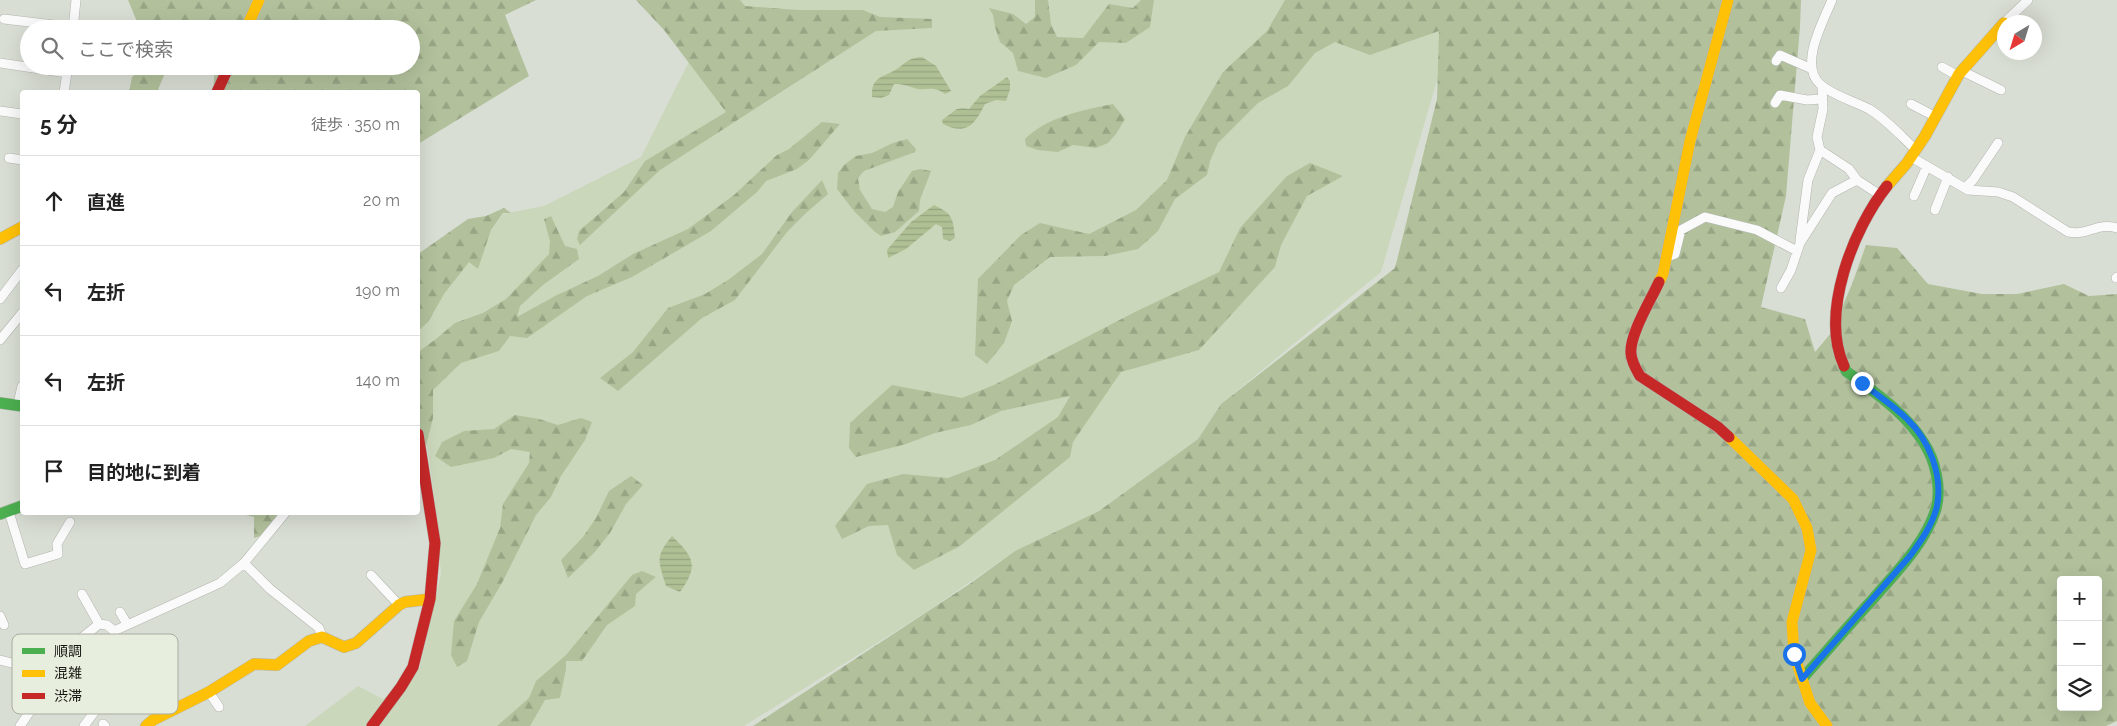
<!DOCTYPE html>
<html lang="ja">
<meta charset="utf-8">
<style>
:root{--surface:#fff;--page:#f6f6f6;--text:#222;--muted:#767676;--line:#e0e0e0}
body{margin:0;font-family:Raleway,"Noto Sans JP",sans-serif;background:var(--page);color:var(--text)}
.controls{position:absolute;right:15px;bottom:15px;display:grid;overflow:hidden;border-radius:5px;box-shadow:0 5px 20px #0002}
.controls button{width:45px;height:45px;display:grid;place-items:center;padding:0;border:0;border-bottom:1px solid var(--line);background:var(--surface);color:var(--text);font:25px sans-serif}
.compass{position:absolute;left:1997px;top:15px;width:45px;height:45px;border-radius:50%;background:var(--surface);box-shadow:0 5px 20px #0002;rotate:218deg}
.stop{position:absolute;width:15px;height:15px;margin:-11px;border:4px solid #1a73e8;border-radius:50%;background:#fff}
.stop.end{background:#1a73e8;border-color:#fff;box-shadow:0 1px 5px #0008}
.list{margin:0;padding:0;list-style:none}
h2{display:flex;justify-content:space-between;align-items:center;height:65px;margin:0;padding:0 20px;font-size:21px}
h2 small{font-size:16px;font-weight:400;color:var(--muted)}
.list li{display:grid;grid-template-columns:32px 1fr auto;gap:15px;align-items:center;box-sizing:border-box;height:90px;padding:0 20px;border-top:1px solid var(--line)}
.list b{display:block;font-size:19px;white-space:nowrap}
.list em{font-size:16px;font-style:normal;color:var(--muted)}
.icon{flex:none;width:28px;height:28px;fill:none;stroke:currentColor;stroke-width:2;stroke-linecap:round;stroke-linejoin:round}
.map{position:relative;flex:none;width:2117px;height:726px;overflow:hidden}
.search{position:absolute;background:var(--surface);box-shadow:0 5px 20px #0002;left:20px;top:20px;width:400px;height:55px;display:flex;align-items:center;gap:12px;box-sizing:border-box;padding:0 18px;border-radius:28px;color:var(--muted);font-size:19px}
.panel{position:absolute;background:var(--surface);box-shadow:0 5px 20px #0002;left:20px;top:90px;width:400px;height:425px;border-radius:5px}
.map>svg:first-child{display:block}
.green{fill:#cbd7ba}
.forest{fill:url(#forest-firs);fill-rule:evenodd}
.water{fill:url(#water-rules)}
.lines{fill:none;stroke-linecap:round;stroke-linejoin:round}
.street-casing{stroke:#b2b5ae;stroke-width:10}
.fast-casing{stroke:#b2b5ae;stroke-width:12}
.slow-casing{stroke:#b2b5ae;stroke-width:12}
.jam-casing{stroke:#b2b5ae;stroke-width:12}
.street{stroke:#f9faf9;stroke-width:9}
.fast{stroke:#4caf50;stroke-width:11}
.slow{stroke:#ffc107;stroke-width:11}
.jam{stroke:#c62828;stroke-width:11}
.route{stroke:#1a73e8;stroke-width:6}
.key{fill:#e8eede;stroke:#a8ada0;stroke-width:1}
.key-label{font-size:14px;fill:#141611}
</style>
<div class="map">
<svg width="2117" height="726" viewBox="0 0 2117 726">
<defs>
<pattern id="forest-firs" width="22" height="20" patternUnits="userSpaceOnUse" patternTransform="scale(1.25)"><rect width="22" height="20" fill="#b2c19c"/><path d="M5 1l3.5 6h-7zM16 11l3.5 6h-7z" fill="#98a585"/></pattern>
<pattern id="water-rules" width="6" height="5" patternUnits="userSpaceOnUse" patternTransform="scale(1.25)"><rect width="6" height="5" fill="#aec094"/><path d="M0 2.5h6" fill="none" stroke="#95a47f"/></pattern>
</defs>
<rect width="100%" height="100%" fill="#d9ded4"/>
<path class="green" d="M720,0H1439L1455,19L1381,272L1221,404L1198,439L1099,511L1015,551L925,613L744,726H305L358,686L383,699L420,667L441,573L434,494L422,412L418,409V324L444,294L503,214L544,206L641,157Z"/>
<path class="forest" d="M128,0H536L505,15L529,76L418,144V92H213L215,66H411V29H140Z
M636,0H740L745,6L798,10H863L880,17L932,19V28L876,31L660,170L580,245L577,239L579,231L624,192L645,161L726,112L664,30Z
M1035,0H1048L1051,24L1057,37L1083,38L1109,4L1133,8L1141,0H1154L1150,27L1126,43L1099,42L1076,65L1046,78L1018,71L1013,53L1000,42L995,27L993,15L989,8L1013,14L1026,24L1035,17Z
M1285,0H1801L1800,27L1786,196L1761,307L1805,319L1815,352L1831,333L1852,284L1866,245L1897,248L1928,284L1982,294H2017L2064,284L2089,296L2117,294V721L2106,726H753L968,585L1015,551L1099,511L1198,439L1221,404L1395,268L1437,99L1439,31L1370,55L1335,42L1315,53L1288,86L1258,103L1218,143L1210,161L1207,175L1175,199L1158,231L1138,249L1105,256L1050,257L1014,285L1007,301L1012,321L1004,343L987,364L975,355L978,279L1021,235L1040,223L1089,234L1136,210L1167,180L1185,137L1223,72L1267,31ZM2061,580H2098V707H2061Z
M145,66H168L157,92H129L132,77Z
M1113,104L1125,119L1116,134L1108,143L1096,148L1073,145L1058,152L1038,150L1026,146L1025,139C1047,117 1083,110 1113,104Z
M822,122L840,124L809,160L797,169L766,181L757,192L711,231L632,277L587,296L527,338L510,336L499,351L461,363L433,390V418L426,446L418,429V352L436,339L455,323L483,313L506,299L549,254L550,241L544,219L551,216L565,246L577,249L579,259L543,285L520,306L517,317L557,295L598,276L633,254L688,229L734,195L777,155L789,149Z
M907,139L916,149L915,152L864,171L858,178L860,190L872,209L885,212L893,207L898,192L912,171L920,169L931,171L920,200L919,211L895,232L881,236L874,231L854,211L837,189L838,173L844,165L856,156L872,153L893,143Z
M1310,163L1343,176L1307,196L1281,245L1275,267L1199,350L1121,372L1073,442L1070,457L960,546L914,570L897,555L888,525L869,526L842,539L835,526L867,484L903,474L948,478L995,460L1058,417L1070,396L1001,411L971,425L935,433L906,444L856,457L849,448L850,423L892,385L962,398L994,385L1137,311L1219,272L1240,228L1287,176Z
M822,180L828,194L806,213L787,232L735,300L702,318L618,391L600,378L633,352L668,308L705,294L728,280L762,254L792,212Z
M504,208L511,213H503L491,230L478,269L469,262L444,294L428,322L418,331V254L468,219L486,216Z
M515,415L539,419L558,425L581,418L592,422L585,440L561,476L551,497L536,515L503,581L479,622L467,661L457,667L451,655L454,621L477,584L500,528L503,504L529,463L530,452L511,449L494,458L451,467L435,456L442,442L464,431L494,429Z
M631,476L643,485L626,504L610,533L594,553L568,578L561,560L583,537L596,518L609,491Z
M238,513H280L263,535L254,538V517Z
M642,571L656,577L636,594L635,606L607,625L582,661H566V669L560,698L545,700L530,726H497L529,698L536,681L566,655L632,575Z"/>
<path class="water" d="M922,57L936,66L951,91L945,94C932,84 926,92 914,88C906,85 902,84 894,84L889,95L881,98L872,97C871,76 883,78 897,69C907,62 908,58 922,57Z
M1007,77L1010,81V89L1006,101L996,100L985,104C975,124 967,136 943,124L942,120L957,109L963,108L969,109L980,96Z
M934,205C953,214 953,218 955,238L950,241L943,239L942,227L936,224L906,249L888,258L887,250L911,222Z
M672,536C694,557 699,566 680,592L666,586C658,560 655,557 672,536Z"/>
<g class="lines">
<defs>
<path id="street" d="M1832,0C1823,22 1798,66 1821,85C1834,96 1854,101 1869,109C1886,119 1901,136 1915,149
M4,19L87,29
M2005,22L2028,0
M73,29L76,0
M1776,61L1780,55L1812,69
M0,63L67,73
M1942,67L1958,76
M1962,71L2001,90
M64,92L68,66
M1775,103L1780,95L1807,100L1821,99
M1911,104L1936,117
M0,111L22,114
M1820,150L1849,169L1857,180
M1911,157L1968,190L1998,192L2013,197L2068,232C2089,236 2096,222 2117,228
M9,158L22,160
M1965,188L1973,180L1998,143
M1914,196L1927,166
M1935,210L1948,177
M1800,240L1808,180L1820,150L1817,137L1823,109L1822,86
M1667,257L1675,254L1681,230L1705,217L1757,230L1797,251
M2116,278L2117,277
M1781,288L1791,270L1800,243L1832,193L1857,180L1880,195
M0,299L22,270
M0,340L22,313
M18,404L22,386
M9,512L25,564L58,554L57,544L70,522
M244,563L270,589L319,628L322,637
M371,575L399,605
M82,594L99,624
M120,612L127,624
M0,616L4,625
M0,660L20,665L33,663L50,652L67,650L99,624L107,625L114,631L220,583L244,563L286,512
M68,677L98,707L84,726
M209,692L219,707
M103,724L105,726
M20,726L31,710L82,662"/>
<path id="fast" d="M0,403L22,406
M0,514L22,506
M1802,679C1826,652 1849,625 1873,599C1896,572 1925,544 1936,509C1942,488 1935,460 1924,443C1905,412 1874,392 1846,371L1844,366"/>
<path id="slow" d="M246,29L259,0
M1887,186L1907,163L1925,136L1959,74L2004,23
M0,239L22,227
M1659,282L1663,274L1690,141L1728,0
M1729,437L1793,499L1807,528L1811,550L1792,622L1794,654L1810,703L1827,726
M146,726L153,720L209,692L254,664L277,665L309,641L322,637L344,647L356,643L399,605L405,602L430,599"/>
<path id="jam" d="M217,92L229,66
M1659,282C1651,300 1629,335 1631,354C1632,363 1636,369 1640,376L1718,427L1729,437
M1844,366C1820,313 1853,229 1887,186
M372,726L401,687L413,667L430,599L435,543L418,434"/>
</defs>
<use href="#street" class="street-casing"/>
<use href="#fast" class="fast-casing"/>
<use href="#slow" class="slow-casing"/>
<use href="#jam" class="jam-casing"/>
<use href="#street" class="street"/>
<use href="#fast" class="fast"/>
<use href="#slow" class="slow"/>
<use href="#jam" class="jam"/>
</g>
<g class="lines">
<path class="route" d="M1794,654L1802,679L1910,556C1921,541 1933,524 1937,506C1943,475 1929,440 1907,419C1894,406 1877,395 1862,383"/>
</g>
<rect x="12" y="634" width="166" height="80" rx="8" class="key"/>
<rect x="22" y="648" width="23" height="6" fill="#4caf50"/>
<rect x="22" y="670" width="23" height="7" fill="#ffc107"/>
<rect x="22" y="693" width="23" height="6" fill="#c62828"/>
<g class="key-label">
<text x="54" y="656">順調</text>
<text x="54" y="678">混雑</text>
<text x="54" y="701">渋滞</text>
</g>
</svg>
<div class="controls">
<button>+</button>
<button>−</button>
<button><svg class="icon" aria-label="layers" viewBox="0 0 24 24"><path d="M12 4l9 5-9 5-9-5zM3 14l9 5 9-5"/></svg></button>
</div>
<svg class="compass" viewBox="-18 -18 36 36"><path d="M0-13l5 13h-10z" fill="#e53935"/><path d="M0 13l5-13h-10z" fill="#767676"/></svg>
<div class="stop" style="left:1794px;top:654px"></div>
<div class="stop end" style="left:1862px;top:383px"></div>
<div class="search"><svg class="icon" aria-label="search" viewBox="0 0 24 24"><circle cx="10" cy="10" r="6"/><path d="M15 15l6 6"/></svg>ここで検索</div>
<section class="panel">
<h2>5 分<small>徒歩 · 350 m</small></h2>
<ul class="list">
<li><svg class="icon" aria-label="ahead" viewBox="0 0 24 24"><path d="M12 20V5M6 11l6-6 6 6"/></svg><div><b>直進</b></div><em>20 m</em></li>
<li><svg class="icon" aria-label="left" viewBox="0 0 24 24"><path d="M17 20v-9H6M10 6l-5 5 5 5"/></svg><div><b>左折</b></div><em>190 m</em></li>
<li><svg class="icon" aria-label="left" viewBox="0 0 24 24"><path d="M17 20v-9H6M10 6l-5 5 5 5"/></svg><div><b>左折</b></div><em>140 m</em></li>
<li><svg class="icon" aria-label="arrive" viewBox="0 0 24 24"><path d="M6 21V4h12l-3 4 3 4H6"/></svg><div><b>目的地に到着</b></div></li>
</ul>
</section>
</div>
